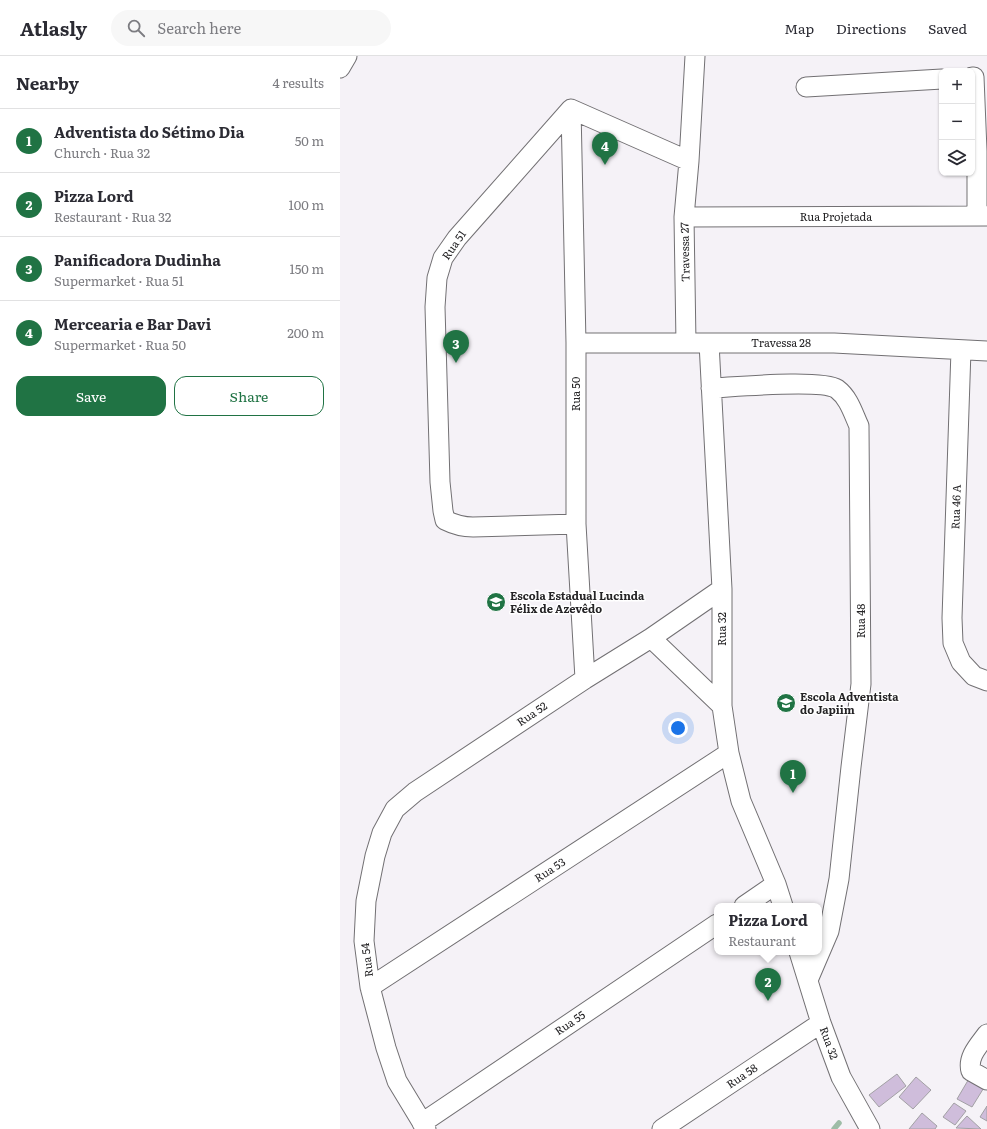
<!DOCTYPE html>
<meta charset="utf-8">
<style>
:root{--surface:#fff;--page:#f7f7f7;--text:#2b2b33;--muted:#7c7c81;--line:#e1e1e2;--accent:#207344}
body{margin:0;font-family:Literata,serif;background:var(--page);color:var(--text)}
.controls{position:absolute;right:12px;top:12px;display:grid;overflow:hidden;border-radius:8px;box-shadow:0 1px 3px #0004}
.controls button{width:36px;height:36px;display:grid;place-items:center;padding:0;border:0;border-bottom:1px solid var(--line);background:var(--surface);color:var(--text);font:20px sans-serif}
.you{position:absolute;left:338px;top:672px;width:14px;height:14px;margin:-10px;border:3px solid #fff;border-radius:50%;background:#1a73e8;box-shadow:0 0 0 6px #1a73e833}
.badge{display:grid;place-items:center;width:26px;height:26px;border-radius:50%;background:var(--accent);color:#fff;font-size:13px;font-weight:700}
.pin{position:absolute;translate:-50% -33px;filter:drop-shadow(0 1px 2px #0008)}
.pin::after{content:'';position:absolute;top:21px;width:14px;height:12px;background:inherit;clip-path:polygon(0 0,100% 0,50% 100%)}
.popup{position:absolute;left:374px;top:847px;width:108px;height:52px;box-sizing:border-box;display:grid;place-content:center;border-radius:8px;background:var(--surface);filter:drop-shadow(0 1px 3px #0005);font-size:13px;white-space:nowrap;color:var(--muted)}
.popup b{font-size:15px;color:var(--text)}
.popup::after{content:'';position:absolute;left:50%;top:100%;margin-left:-8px;border:8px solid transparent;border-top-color:var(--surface)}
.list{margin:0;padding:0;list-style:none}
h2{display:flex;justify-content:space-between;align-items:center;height:52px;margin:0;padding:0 16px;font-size:17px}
h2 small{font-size:13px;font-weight:400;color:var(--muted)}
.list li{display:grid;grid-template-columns:26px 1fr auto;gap:12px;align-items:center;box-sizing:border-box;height:64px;padding:0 16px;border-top:1px solid var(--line)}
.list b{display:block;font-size:15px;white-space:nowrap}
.list p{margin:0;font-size:13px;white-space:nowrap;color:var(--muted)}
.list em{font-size:13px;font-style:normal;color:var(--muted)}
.actions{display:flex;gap:8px;padding:12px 16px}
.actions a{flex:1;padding:9px 0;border:1px solid var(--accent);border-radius:12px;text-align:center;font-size:14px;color:var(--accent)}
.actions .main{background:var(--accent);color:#fff}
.icon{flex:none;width:22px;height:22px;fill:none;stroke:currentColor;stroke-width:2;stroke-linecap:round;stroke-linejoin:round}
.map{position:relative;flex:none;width:647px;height:1073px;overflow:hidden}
header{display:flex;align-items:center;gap:24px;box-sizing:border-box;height:56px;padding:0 20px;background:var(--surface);border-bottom:1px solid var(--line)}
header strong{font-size:19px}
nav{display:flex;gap:22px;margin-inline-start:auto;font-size:14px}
.search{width:280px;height:36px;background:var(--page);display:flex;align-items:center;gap:10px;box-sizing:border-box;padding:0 14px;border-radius:22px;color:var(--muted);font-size:15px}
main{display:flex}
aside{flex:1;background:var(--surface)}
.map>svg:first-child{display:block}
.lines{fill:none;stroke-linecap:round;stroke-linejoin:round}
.stream{stroke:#9ebda7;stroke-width:5.5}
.building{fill:#cfbddb;stroke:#a2a0a4}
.street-casing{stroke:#727073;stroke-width:21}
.street{stroke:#fff;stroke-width:19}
.labels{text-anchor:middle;stroke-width:3;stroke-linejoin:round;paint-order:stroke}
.street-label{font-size:11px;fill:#252426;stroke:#fff}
.poi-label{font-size:11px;font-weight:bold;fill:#252426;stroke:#fff;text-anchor:start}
</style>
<header>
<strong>Atlasly</strong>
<div class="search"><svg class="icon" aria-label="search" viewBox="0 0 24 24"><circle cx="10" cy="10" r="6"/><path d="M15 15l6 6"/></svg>Search here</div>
<nav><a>Map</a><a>Directions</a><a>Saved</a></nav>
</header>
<main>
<aside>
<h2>Nearby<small>4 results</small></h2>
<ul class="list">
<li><span class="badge">1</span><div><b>Adventista do Sétimo Dia</b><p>Church · Rua 32</p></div><em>50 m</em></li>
<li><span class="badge">2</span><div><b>Pizza Lord</b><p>Restaurant · Rua 32</p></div><em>100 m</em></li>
<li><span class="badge">3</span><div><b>Panificadora Dudinha</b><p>Supermarket · Rua 51</p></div><em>150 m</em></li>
<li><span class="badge">4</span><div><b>Mercearia e Bar Davi</b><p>Supermarket · Rua 50</p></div><em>200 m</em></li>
</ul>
<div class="actions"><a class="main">Save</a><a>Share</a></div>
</aside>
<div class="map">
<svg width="647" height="1073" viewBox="0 0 647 1073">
<rect width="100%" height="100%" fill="#f5f2f7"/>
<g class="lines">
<path class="stream" d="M494,1073L499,1067"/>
</g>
<path class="building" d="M557,1018L566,1030L539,1051L529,1039Z
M576,1021L591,1034L573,1053L559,1041Z
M630,1021L645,1030L632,1051L617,1043Z
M614,1047L626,1055L615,1069L603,1061Z
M647,1050V1065L640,1061Z
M582,1057L597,1070L595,1073H569Z
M627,1060L641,1073L616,1072Z"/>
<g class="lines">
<defs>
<path id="street" d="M0,12L7,0
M632,21H634L637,95V160
M466,31L602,23
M231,53L117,182L103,202L97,222L95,251L100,426L103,455L105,464C115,469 123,471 133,471L236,468
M231,53L236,287V468L245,623
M231,53L349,105
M344,161L647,160
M236,287H494L647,295
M346,287L344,161L349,105L355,0
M369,287L382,533V650L389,697L401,745L436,828L443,850
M621,294L612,562L613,587L621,606L634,620L647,625
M371,332C394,331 481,323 497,333C509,342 513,357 519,370L521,628L511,711L499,823L489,875L468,924
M311,582L382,650
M404,850L436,828
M459,896L481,967L501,1021L530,1073
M30,931L389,697
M647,978C639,989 627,1001 631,1015L647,1024
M82,1067L377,868
M86,1073L57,1025L46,992L30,931L24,885L26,845L35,800L42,777L55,753L75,736L245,623L311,582L382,533
M322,1073L481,967"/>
</defs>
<use href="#street" class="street-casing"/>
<use href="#street" class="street"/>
</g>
<defs>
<symbol id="school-disc" viewBox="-11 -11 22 22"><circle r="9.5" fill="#207344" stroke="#fff"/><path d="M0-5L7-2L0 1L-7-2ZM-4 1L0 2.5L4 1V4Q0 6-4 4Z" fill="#fff"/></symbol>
</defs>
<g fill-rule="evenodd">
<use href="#school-disc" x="145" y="535" width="22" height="22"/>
<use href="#school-disc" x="435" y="636" width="22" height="22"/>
</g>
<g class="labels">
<g class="street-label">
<text x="496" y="165">Rua Projetada</text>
<text transform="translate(114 189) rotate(-55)" y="4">Rua 51</text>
<text transform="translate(345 196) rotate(-91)" y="4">Travessa 27</text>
<text x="441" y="291">Travessa 28</text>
<text transform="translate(236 338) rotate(-90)" y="4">Rua 50</text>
<text transform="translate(616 451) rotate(-88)" y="4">Rua 46 A</text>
<text transform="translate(521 565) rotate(-90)" y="4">Rua 48</text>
<text transform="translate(382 573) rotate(-90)" y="4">Rua 32</text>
<text transform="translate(192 658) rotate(-34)" y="4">Rua 52</text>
<text transform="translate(210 814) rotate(-33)" y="4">Rua 53</text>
<text transform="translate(27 904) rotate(-97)" y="4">Rua 54</text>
<text transform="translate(230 967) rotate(-34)" y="4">Rua 55</text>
<text transform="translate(489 987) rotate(70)" y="4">Rua 32</text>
<text transform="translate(402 1020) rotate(-34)" y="4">Rua 58</text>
</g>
<g class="poi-label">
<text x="170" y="544">Escola Estadual Lucinda<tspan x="170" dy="13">Félix de Azevêdo</tspan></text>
<text x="460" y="645">Escola Adventista<tspan x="460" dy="13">do Japiim</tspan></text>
</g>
</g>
</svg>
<div class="controls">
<button>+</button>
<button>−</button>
<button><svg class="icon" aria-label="layers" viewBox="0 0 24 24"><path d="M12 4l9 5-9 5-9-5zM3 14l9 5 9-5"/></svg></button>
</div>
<div class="you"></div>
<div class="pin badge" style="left:453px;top:737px">1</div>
<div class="pin badge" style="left:428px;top:945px">2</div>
<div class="popup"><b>Pizza Lord</b>Restaurant</div>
<div class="pin badge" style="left:116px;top:307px">3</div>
<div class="pin badge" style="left:265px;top:109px">4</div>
</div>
</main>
